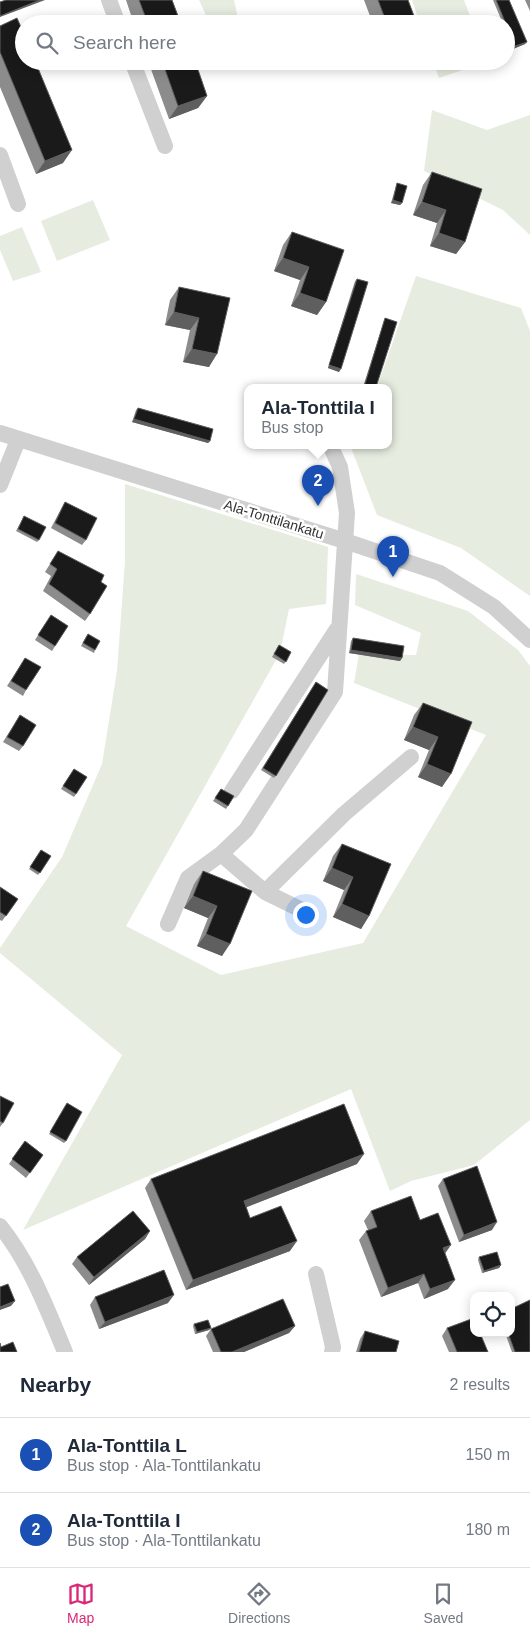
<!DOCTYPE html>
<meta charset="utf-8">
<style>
:root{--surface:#fff;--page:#f6f6f7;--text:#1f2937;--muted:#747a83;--line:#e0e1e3;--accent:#db2777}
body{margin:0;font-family:Arial,sans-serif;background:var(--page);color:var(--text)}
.controls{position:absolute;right:15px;bottom:15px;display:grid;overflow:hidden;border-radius:10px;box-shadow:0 2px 12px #0003}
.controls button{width:45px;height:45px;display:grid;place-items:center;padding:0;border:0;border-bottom:1px solid var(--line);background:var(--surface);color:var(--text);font:25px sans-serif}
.you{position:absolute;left:305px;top:914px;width:18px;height:18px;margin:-12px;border:4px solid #fff;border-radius:50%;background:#1a73e8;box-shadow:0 0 0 8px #1a73e833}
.badge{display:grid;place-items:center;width:32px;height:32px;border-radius:50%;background:var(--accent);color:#fff;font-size:16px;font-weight:700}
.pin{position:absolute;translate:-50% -41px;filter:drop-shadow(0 1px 2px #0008)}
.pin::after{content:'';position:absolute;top:26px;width:18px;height:15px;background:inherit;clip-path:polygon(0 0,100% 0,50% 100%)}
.popup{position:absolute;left:244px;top:384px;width:148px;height:65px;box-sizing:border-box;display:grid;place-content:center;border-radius:10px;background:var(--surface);filter:drop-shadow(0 1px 4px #0005);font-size:16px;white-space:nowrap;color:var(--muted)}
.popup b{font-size:19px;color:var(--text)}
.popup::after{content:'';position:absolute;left:50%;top:100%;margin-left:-10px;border:10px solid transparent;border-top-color:var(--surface)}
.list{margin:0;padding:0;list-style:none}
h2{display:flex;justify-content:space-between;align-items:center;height:65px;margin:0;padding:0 20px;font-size:21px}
h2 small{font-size:16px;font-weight:400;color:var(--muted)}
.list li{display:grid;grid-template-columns:32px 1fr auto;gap:15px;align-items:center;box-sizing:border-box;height:75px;padding:0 20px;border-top:1px solid var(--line)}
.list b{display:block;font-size:19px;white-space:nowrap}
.list p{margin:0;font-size:16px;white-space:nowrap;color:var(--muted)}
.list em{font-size:16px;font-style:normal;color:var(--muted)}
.icon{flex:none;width:28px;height:28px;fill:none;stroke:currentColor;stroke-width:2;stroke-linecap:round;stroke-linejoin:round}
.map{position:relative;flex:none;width:530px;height:1352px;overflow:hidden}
.search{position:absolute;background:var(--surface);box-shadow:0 2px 12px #0003;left:15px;right:15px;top:15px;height:55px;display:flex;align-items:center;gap:12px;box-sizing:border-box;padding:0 18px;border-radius:28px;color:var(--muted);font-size:19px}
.sheet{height:215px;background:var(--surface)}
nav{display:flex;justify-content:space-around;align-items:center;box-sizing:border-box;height:70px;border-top:1px solid var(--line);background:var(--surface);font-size:14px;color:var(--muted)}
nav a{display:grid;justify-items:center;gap:2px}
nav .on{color:var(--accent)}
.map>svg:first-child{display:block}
.green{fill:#e6ecdf}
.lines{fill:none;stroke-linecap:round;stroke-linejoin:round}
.minor{stroke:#d0d0d0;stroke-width:16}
.wall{fill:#8c8c8c}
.shaded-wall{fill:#5f5f5f}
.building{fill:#1a1a1a;stroke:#5f5f5f}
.labels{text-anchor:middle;stroke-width:5;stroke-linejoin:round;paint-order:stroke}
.street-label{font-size:14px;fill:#333;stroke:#fff}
</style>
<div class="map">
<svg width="530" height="1352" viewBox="0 0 530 1352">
<rect width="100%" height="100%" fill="#fff"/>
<path class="green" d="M199,0H234L239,24H210Z
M412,0H464L473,24H420Z
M433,61H486V62L439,78Z
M432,110L487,130L530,115V235L503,210L424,171Z
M93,200L110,240L57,261L41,221Z
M22,227L41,272L13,281L0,250V236Z
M416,276L521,308L530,331V596L461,548L377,515L350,445H388V387H377Z
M125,484L328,547L326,604L289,609L280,653L126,926L221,975L363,943L486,735L354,683L359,654L416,655L421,633L355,605L356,574L468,611L518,650L530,666V1120L474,1165L411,1181L390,1191L351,1089L23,1230L122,1055L0,953V948L62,857L102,764L117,671L125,561Z"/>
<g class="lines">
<path class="minor" d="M109,0L118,24
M132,61L165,146
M0,155L18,204
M0,433L345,541L440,573L494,607L530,640
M0,485L18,440
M232,791L337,629
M221,854L265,892L344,814L411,757
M265,892L310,914
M168,924L188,878L221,854L246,830L335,692L347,513L340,467L330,445
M0,1226C30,1263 47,1309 65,1352
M316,1274L333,1347L332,1352"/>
</g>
<path class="wall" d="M126,0H172L181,24H134Z
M364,0H408L417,24H373Z
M493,0H509L527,42L525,44L513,49L506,32V24H503Z
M525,0H530V11Z
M0,26L63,163L36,174L0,87Z
M148,61H195L207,96L198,108L169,119Z
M432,172L465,242L456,254L430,246L437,223L413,215L423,185Z
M397,183L402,203L400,205L391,203L396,186Z
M292,232L326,302L317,315L291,306L300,280L274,271L283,245Z
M357,279L339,372L328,368L355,281Z
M179,287L230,298L209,367L183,362L190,330L165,325L170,300Z
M385,318L376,387H363L384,321Z
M138,408L210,441L208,443L132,422L136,410Z
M65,502L86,540L82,545L51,528L62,507Z
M24,516L39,540L37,542L16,531Z
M58,551L101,582L90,614L85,621L43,591L51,576L45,572Z
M51,615L68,626L52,651L35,640Z
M86,637L95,650L94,653L81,646Z
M353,638L402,658L400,661L349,653L351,641Z
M279,645L291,652L284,664L272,657Z
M22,663L26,690L23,696L7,686Z
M316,682L328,690L274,778L261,770Z
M423,703L472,722L442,787L418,777L429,750L404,740L414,715Z
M20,715L23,746L19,751L3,742Z
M74,769L87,777L74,797L61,789Z
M221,789L234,796L226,809L213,801Z
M342,844L369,916L361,929L333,917L344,890L323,881L333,856Z
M41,850L51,856L38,875L29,869Z
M203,871L252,891L222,956L197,946L208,918L184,908L194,884Z
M0,887L18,899L2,921L0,920Z
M0,1096L3,1123L0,1127Z
M65,1106L66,1141L64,1143L49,1134Z
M25,1141L43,1155L26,1178L9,1164Z
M357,1164L246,1207L250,1218L290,1251L186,1290L145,1188L151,1179Z
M443,1179L492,1230L459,1242L438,1186Z
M371,1211L445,1254L448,1289L424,1299L418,1283L381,1297L359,1240L366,1231L368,1230L364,1221Z
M150,1231L145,1239L89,1285L72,1264L77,1257Z
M479,1257L501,1265L499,1268L482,1273L478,1260Z
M95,1297L168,1303L99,1329L90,1305Z
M194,1324L211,1328L209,1330L195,1334L193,1326Z
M295,1326L289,1333L244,1352H213L206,1336L211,1329Z
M447,1328L488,1352H449L442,1336Z
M365,1331L396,1352H356L360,1339Z
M505,1333H511L530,1352H512Z"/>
<path class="shaded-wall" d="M40,0H45L0,17V16Z
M527,42L525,44L513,49L515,46Z
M207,96L198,108L169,119L178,106Z
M72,150L63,163L36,174L45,161Z
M393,200L402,203L400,205L391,203Z
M422,202L446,210L437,223L413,215Z
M439,233L465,242L456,254L430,246Z
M283,258L309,267L300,280L274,271Z
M300,293L326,302L317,315L291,306Z
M174,312L199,318L190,330L165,325Z
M192,349L217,354L209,367L183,362Z
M329,365L341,369L339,372L328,368Z
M134,419L210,441L208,443L132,422Z
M351,650L402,658L400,661L349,653Z
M413,727L438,737L429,750L404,740Z
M427,764L451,774L442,787L418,777Z
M332,868L353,877L344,890L323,881Z
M193,896L217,906L208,918L184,908Z
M342,904L369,916L361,929L333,917Z
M206,934L230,944L222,956L197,946Z
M364,1154L357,1164L237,1211L244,1201Z
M497,1222L492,1230L459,1242L464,1235Z
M150,1231L145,1239L89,1285L94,1277Z
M297,1241L290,1251L186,1290L193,1280Z
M451,1245L444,1255L443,1248Z
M501,1265L499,1268L482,1273L484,1271Z
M424,1274L418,1283L381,1297L388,1288Z
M455,1280L448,1289L424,1299L430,1289Z
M174,1295L168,1303L99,1329L105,1322Z
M15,1301L11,1306L0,1310V1307Z
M295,1326L289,1333L244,1352H232Z
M211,1328L209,1330L195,1334L197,1332Z"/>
<path class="building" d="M6,0H40L0,16V2Z
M139,0H172L181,24H148Z
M378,0H408L417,24H387Z
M496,0H509L527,42L515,46Z
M17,18L24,34V61H35L72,150L45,161L0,52V26Z
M162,61H195L207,96L178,106Z
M432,172L482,189L465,242L439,233L446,210L422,202Z
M397,183L407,186L402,203L393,200Z
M292,232L344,250L326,302L300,293L309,267L283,258Z
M357,279L368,282L341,369L329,365Z
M179,287L230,298L217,354L192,349L199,318L174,312Z
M385,318L397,322L376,387H364Z
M138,408L213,429L210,441L134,419Z
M65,502L97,518L86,540L55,523Z
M24,516L46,527L39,540L18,529Z
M58,551L104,575L101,582L107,586L90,614L49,584L57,569L50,564Z
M51,615L68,626L55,646L38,635Z
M88,634L100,641L95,650L83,643Z
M353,638L404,646L402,658L351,650Z
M279,645L291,652L286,662L274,654Z
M25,658L41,667L26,690L11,681Z
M316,682L328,690L276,776L263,768Z
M423,703L472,722L451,774L427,764L438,737L413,727Z
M20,715L36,725L23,746L7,737Z
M74,769L87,777L76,794L63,786Z
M221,789L234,796L228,806L215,798Z
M342,844L391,864L369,916L342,904L353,877L332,868Z
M41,850L51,856L40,873L30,867Z
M203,871L252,891L230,944L206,934L217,906L193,896Z
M0,887L18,899L6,916L0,912Z
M0,1096L14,1103L3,1123L0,1121Z
M67,1103L82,1112L66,1141L50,1132Z
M344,1104L364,1154L244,1201L250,1218L281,1206L297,1241L193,1280L151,1179Z
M25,1141L43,1155L30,1173L12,1159Z
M477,1166L497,1222L464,1235L443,1179Z
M411,1196L420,1220L438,1213L451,1245L443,1248L455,1280L430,1289L424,1274L388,1288L366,1231L377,1227L371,1211Z
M133,1211L150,1231L94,1277L77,1257Z
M497,1252L501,1265L484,1271L479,1257Z
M164,1270L174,1295L105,1322L95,1297Z
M8,1284L15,1301L0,1307V1287Z
M283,1299L295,1326L232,1352H221L211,1329Z
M530,1300V1352H515L508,1333H511V1309Z
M474,1318V1333H480L488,1352H457L447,1328Z
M208,1320L211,1328L197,1332L194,1324Z
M365,1331L399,1341L396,1352H359Z
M13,1342L17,1352H0V1343L1,1347Z"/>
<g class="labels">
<g class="street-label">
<text transform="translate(274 519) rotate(17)" y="5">Ala-Tonttilankatu</text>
</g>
</g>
</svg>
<div class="controls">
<button><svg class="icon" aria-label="locate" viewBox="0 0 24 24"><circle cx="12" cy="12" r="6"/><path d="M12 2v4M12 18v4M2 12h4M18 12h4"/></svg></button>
</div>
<div class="you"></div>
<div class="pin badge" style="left:393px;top:577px;background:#1a4fb4">1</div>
<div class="pin badge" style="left:318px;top:506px;background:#1a4fb4">2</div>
<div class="popup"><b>Ala-Tonttila I</b>Bus stop</div>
<div class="search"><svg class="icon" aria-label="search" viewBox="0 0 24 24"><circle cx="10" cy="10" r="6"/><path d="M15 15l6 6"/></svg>Search here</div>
</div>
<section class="sheet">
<h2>Nearby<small>2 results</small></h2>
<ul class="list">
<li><span class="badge" style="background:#1a4fb4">1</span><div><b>Ala-Tonttila L</b><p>Bus stop · Ala-Tonttilankatu</p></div><em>150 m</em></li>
<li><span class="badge" style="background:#1a4fb4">2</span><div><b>Ala-Tonttila I</b><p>Bus stop · Ala-Tonttilankatu</p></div><em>180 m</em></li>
</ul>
</section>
<nav>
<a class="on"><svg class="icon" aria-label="map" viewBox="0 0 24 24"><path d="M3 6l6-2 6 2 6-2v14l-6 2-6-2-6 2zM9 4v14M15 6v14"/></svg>Map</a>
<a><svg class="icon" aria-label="directions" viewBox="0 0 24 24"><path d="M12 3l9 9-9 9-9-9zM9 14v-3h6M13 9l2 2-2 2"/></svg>Directions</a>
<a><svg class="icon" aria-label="saved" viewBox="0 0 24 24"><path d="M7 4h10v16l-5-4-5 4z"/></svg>Saved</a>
</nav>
